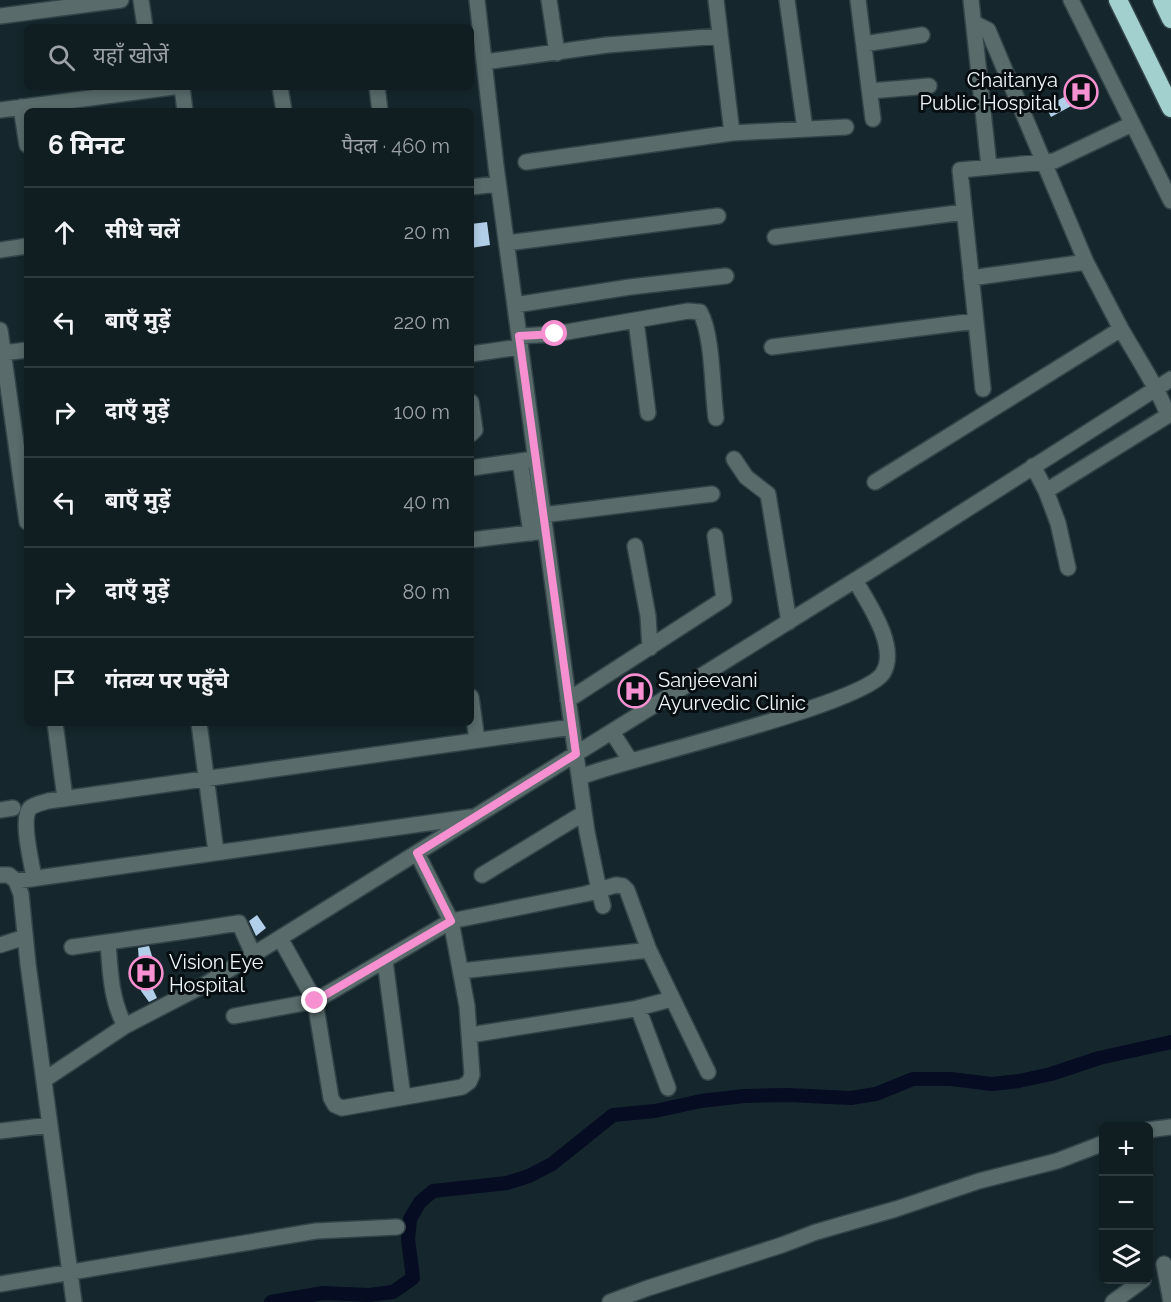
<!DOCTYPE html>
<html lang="hi">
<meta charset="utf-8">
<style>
:root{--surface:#101d21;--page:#19262a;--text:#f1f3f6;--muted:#9ca2a5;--line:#303b3f}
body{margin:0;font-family:Raleway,"Noto Sans Devanagari",sans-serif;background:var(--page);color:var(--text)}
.controls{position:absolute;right:18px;bottom:18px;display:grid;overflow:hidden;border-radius:9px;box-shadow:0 3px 9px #0003}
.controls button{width:54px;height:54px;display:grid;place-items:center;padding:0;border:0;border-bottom:2px solid var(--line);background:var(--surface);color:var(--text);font:30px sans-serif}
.stop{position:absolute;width:18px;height:18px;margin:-14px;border:4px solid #f690d0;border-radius:50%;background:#fff}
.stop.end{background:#f690d0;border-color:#fff;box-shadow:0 2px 6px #0008}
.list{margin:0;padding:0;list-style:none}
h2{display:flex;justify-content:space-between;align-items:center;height:78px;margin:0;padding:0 24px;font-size:26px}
h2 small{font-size:20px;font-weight:400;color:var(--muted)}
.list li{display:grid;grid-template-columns:39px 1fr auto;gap:18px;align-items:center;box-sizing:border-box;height:90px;padding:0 24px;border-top:2px solid var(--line)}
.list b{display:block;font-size:22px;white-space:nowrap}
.list em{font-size:20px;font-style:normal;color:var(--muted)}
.icon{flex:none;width:33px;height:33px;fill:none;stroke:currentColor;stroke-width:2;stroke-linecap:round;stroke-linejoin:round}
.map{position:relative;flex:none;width:1171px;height:1302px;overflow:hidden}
.search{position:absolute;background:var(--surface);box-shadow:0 3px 9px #0003;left:24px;top:24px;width:450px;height:66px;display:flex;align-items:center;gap:15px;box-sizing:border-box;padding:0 21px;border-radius:9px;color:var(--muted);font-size:22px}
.panel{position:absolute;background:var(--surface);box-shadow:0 3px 9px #0003;left:24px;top:108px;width:450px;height:618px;border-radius:9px}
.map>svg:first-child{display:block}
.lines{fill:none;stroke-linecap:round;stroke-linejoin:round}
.canal{stroke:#060c22;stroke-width:14}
.building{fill:#b1cfe8}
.minor-casing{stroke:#334449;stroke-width:18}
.highway-casing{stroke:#334449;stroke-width:21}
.minor{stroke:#596b6b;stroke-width:15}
.highway{stroke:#a2d0cf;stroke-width:18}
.route{stroke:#f690d0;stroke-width:8}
.labels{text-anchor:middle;stroke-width:6;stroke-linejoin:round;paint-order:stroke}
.poi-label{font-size:20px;fill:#ebf6fa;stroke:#070e11;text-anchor:start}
</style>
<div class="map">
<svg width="1171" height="1302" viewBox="0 0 1171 1302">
<rect width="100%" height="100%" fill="#15272c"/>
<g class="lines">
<path class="canal" d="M271,1302L323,1293L369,1295L393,1292L413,1278L408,1239L410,1219L420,1202L433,1191L507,1183L529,1176L552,1164L613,1115L655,1111L701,1101L744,1096L788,1095L851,1098L876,1094L913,1079H951L992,1084L1019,1081L1051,1074L1099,1058L1171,1042"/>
</g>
<path class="building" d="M1091,82L1097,92L1051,117L1046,107Z
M487,222L490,245L471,248V224Z
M636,676L647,695L632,703L622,684Z
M257,915L266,928L256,936L249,921Z
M149,946L158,976L150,983L157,998L149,1002L141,991L138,948Z"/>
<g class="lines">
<defs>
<path id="minor" d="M141,0L145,27
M549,0L557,53
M716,0L732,133
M787,0L805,129
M858,0L873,119
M971,0L989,166
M1071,0L1171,201
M0,16L121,0
M974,23L988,30L1086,262L1121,329
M864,44L922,35
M485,62L607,45L720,36
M182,87L185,111
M280,87L284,111
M377,87L380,111
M870,91L929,86
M21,107L27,145
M0,110L173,87
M526,162L732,133L846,127
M471,187L498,184
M775,237L964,212
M507,243L718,216
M0,250L27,246
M971,278L1086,262
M515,305L630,287L726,276
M636,321L648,413
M0,330L27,522
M519,336L555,334L688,311L700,312C713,335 712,390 716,418
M772,347L975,321
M3,353L27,350
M471,354L520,347
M983,389L960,170L1054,161L1132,124
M471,402L475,430L471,434
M734,459L746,477L768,494L789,622
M520,461L531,533
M471,468L527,460
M875,482L1121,329C1130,345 1167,403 1167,416L1046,491L1033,466
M1046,491L1058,523L1068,568
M543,515L712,494
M471,540L545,531
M635,546L648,616L650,648
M471,697L477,740
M568,700L724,599L715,536
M55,723L65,798
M199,723L216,852
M612,732L630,760
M586,775C634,757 864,704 883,673C899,647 868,603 855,580
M0,810L13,808
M0,875H9L16,881L21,894L28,964L74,1302
M482,875L584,813
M34,878C32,863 20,820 30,808C35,804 42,803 48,801L572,727
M16,881L471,817
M603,906L599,890L616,885L623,886L627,890L649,950
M280,938L315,1001L331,1098L335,1105L342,1108L462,1087L469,1082L472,1075L467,1006L451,921L585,894L599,890L587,832L572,727L496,166L477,0
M108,942C110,971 111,1000 125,1026
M0,945L25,937
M72,947C128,939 183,932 239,923L253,954
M385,961L403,1097
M461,971L649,950L708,1072
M638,1008L668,1088
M234,1016L315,1001L451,921L417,853
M470,1035L634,1009L672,999
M44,1080L125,1026L206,984L476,816L873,569L1171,379
M1148,1130L1171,1127
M0,1131L50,1125
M1164,1264L1171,1302
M0,1284L316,1231L397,1227
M610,1302L648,1288L782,1245L816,1232L896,1209L979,1181L1057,1161L1104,1143
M1113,1302L1143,1280"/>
<path id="highway" d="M1118,0L1171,108
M1162,0L1171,19"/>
</defs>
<use href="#minor" class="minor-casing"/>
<use href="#highway" class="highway-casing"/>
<use href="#minor" class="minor"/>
<use href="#highway" class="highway"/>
</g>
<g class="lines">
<path class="route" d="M315,1001L451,921L417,853L576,754L519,336L555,334"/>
</g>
<defs>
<symbol id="hospital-ring" viewBox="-11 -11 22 22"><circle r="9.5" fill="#070e11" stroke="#f690d0" stroke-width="1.5"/><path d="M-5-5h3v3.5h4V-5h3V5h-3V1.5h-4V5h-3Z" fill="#f690d0"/></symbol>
</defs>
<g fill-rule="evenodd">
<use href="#hospital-ring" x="1062" y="73" width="38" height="38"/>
<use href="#hospital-ring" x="616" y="672" width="38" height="38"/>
<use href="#hospital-ring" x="127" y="954" width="38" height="38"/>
</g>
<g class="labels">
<g class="poi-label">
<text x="1058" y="87" text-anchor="end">Chaitanya<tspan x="1058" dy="23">Public Hospital</tspan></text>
<text x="658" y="687">Sanjeevani<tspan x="658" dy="23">Ayurvedic Clinic</tspan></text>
<text x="169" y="969">Vision Eye<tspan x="169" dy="23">Hospital</tspan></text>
</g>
</g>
</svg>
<div class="controls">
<button>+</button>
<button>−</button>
<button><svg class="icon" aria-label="layers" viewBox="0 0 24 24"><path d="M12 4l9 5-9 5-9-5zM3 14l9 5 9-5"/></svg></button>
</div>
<div class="stop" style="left:555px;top:334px"></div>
<div class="stop end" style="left:315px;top:1001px"></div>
<div class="search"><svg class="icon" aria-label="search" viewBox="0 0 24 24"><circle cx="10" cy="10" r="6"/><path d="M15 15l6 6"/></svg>यहाँ खोजें</div>
<section class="panel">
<h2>6 मिनट<small>पैदल · 460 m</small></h2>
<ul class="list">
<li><svg class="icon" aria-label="ahead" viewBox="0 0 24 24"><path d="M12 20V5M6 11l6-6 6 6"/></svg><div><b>सीधे चलें</b></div><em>20 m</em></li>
<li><svg class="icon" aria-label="left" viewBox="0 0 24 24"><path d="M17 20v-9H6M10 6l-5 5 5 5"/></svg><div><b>बाएँ मुड़ें</b></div><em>220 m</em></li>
<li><svg class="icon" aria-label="right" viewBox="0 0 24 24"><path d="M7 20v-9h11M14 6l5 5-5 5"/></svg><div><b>दाएँ मुड़ें</b></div><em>100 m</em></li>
<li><svg class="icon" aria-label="left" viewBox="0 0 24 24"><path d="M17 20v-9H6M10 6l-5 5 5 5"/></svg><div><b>बाएँ मुड़ें</b></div><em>40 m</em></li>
<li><svg class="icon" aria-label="right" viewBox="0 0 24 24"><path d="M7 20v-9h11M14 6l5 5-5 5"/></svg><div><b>दाएँ मुड़ें</b></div><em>80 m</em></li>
<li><svg class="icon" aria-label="arrive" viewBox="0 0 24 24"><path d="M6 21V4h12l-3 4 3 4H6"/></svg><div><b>गंतव्य पर पहुँचे</b></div></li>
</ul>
</section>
</div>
